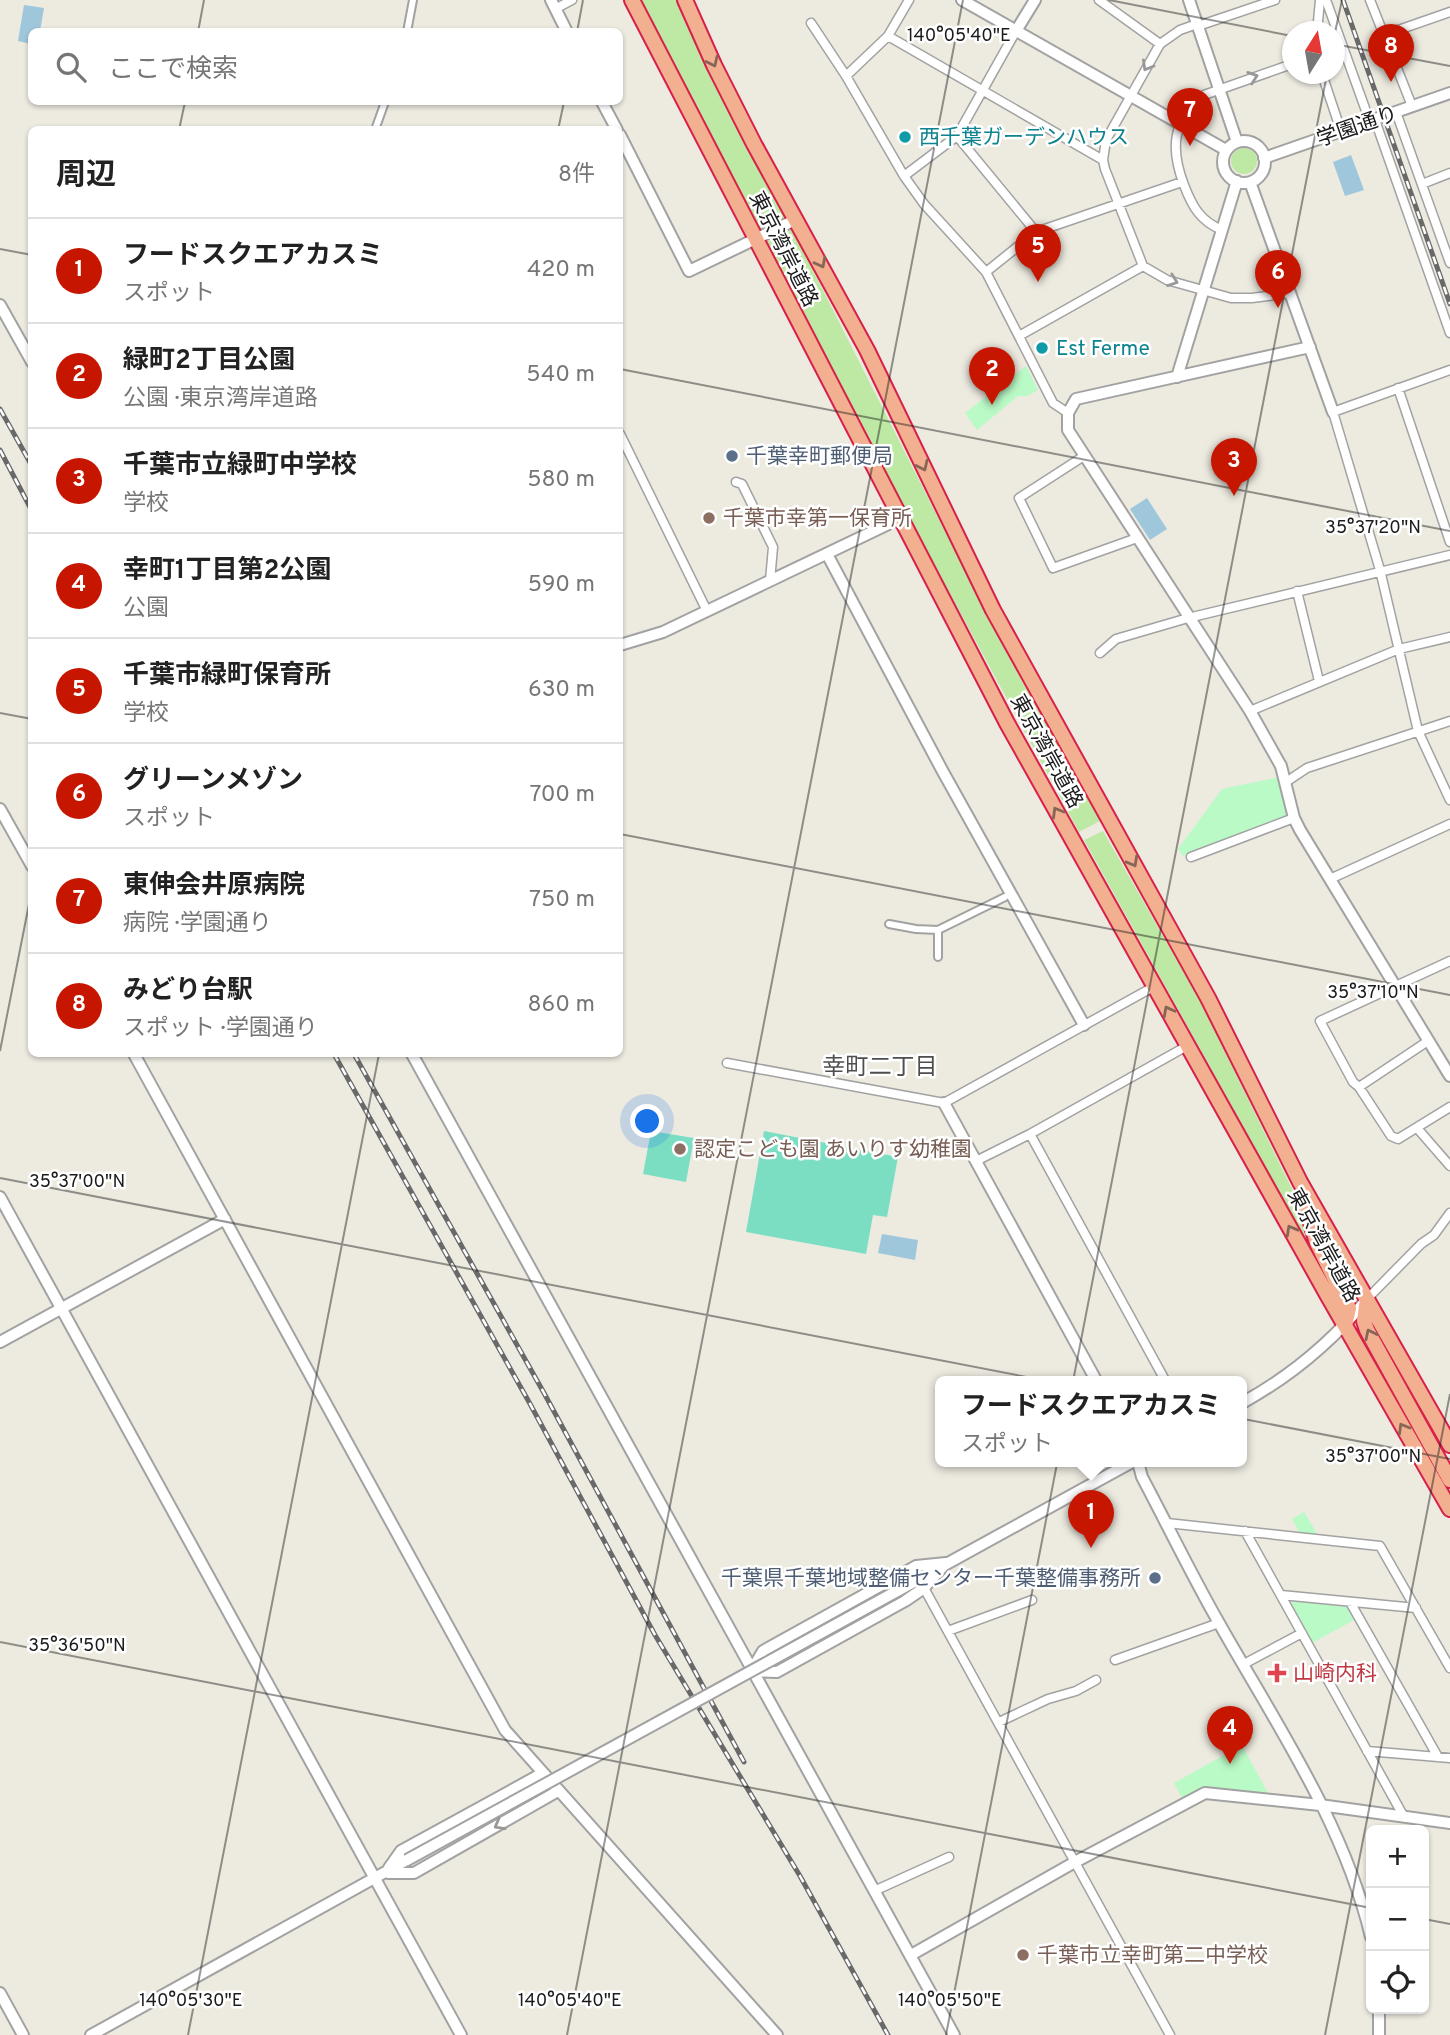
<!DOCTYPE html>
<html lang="ja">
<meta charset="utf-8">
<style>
:root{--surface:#fff;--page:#f2f2f2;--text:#222;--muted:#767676;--line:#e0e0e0;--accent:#c61600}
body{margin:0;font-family:Overpass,"Noto Sans JP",sans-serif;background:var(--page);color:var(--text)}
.controls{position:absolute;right:21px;bottom:21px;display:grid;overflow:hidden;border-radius:10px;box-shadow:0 2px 5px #0004}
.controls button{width:63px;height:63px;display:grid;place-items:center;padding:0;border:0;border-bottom:2px solid var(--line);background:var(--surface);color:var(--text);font:35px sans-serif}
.compass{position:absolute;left:1282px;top:21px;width:63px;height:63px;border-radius:50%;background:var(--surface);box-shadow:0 2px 5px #0004;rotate:11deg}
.you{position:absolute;left:648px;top:1122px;width:24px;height:24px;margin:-18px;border:5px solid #fff;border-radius:50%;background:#1a73e8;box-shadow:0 0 0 10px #1a73e833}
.badge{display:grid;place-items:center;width:46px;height:46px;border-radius:50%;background:var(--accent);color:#fff;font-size:23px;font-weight:700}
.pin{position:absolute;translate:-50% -58px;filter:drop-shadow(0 2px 4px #0008)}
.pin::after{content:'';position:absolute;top:37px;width:24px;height:21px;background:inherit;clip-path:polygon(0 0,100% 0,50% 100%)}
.popup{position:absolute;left:935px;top:1376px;width:312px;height:91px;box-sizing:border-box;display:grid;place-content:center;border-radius:10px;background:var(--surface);filter:drop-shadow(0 2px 5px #0005);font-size:23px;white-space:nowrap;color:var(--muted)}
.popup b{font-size:26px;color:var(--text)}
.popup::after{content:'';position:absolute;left:50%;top:100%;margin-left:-14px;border:14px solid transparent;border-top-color:var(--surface)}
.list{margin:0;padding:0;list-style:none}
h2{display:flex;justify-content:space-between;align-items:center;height:91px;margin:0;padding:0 28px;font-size:30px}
h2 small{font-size:23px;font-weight:400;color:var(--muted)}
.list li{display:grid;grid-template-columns:46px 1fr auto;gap:21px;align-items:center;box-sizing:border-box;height:105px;padding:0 28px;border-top:2px solid var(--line)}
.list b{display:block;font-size:26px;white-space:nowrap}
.list p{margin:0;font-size:23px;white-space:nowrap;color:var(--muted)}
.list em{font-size:23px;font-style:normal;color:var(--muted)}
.icon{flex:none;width:38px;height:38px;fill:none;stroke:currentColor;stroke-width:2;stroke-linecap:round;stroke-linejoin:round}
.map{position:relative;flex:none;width:1450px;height:2035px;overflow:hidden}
.search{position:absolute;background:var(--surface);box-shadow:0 2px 5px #0004;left:28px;top:28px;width:595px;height:77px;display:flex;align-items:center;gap:18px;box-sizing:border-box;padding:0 24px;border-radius:10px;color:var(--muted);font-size:26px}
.panel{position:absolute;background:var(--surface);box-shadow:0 2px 5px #0004;left:28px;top:126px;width:595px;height:931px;border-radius:10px}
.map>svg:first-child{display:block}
.grass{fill:#bee9a4}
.park{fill:#bafac6}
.pitch{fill:#7bdec3}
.water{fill:#9fc7dc}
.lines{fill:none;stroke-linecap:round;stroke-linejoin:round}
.pedestrian-casing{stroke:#a2a2a2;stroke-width:10}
.minor-casing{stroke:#a2a2a2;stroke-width:11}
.tertiary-casing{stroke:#a2a2a2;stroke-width:14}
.trunk-casing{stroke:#d7204b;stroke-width:18}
.pedestrian{stroke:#fff;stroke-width:6}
.minor{stroke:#fff;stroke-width:8}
.tertiary{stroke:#fff;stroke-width:10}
.trunk{stroke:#f2b090;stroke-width:14}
.rail-casing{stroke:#696969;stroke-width:5}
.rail{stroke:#fff;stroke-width:2.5;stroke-dasharray:8;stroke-linecap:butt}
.tertiary-bridge-casing{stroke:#a2a2a2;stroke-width:14;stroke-linecap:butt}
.tertiary-bridge{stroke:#fff;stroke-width:10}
.oneway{stroke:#866656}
.oneway2{stroke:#989898}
.ticks{fill:none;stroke:#1b1b1b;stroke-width:2;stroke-opacity:0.45}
.culture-dot{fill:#0f9aa8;stroke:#fff;stroke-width:2.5}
.service-dot{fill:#5c6f8a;stroke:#fff;stroke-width:2.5}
.education-dot{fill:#8d6e63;stroke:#fff;stroke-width:2.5}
.health-dot{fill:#e0444e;stroke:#fff;stroke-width:2.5}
.labels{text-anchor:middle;stroke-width:5;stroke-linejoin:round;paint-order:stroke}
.street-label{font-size:21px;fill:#1b1b1b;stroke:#fff}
.culture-label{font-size:21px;fill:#0d838f;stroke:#fff;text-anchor:start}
.service-label{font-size:21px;fill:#4e5e75;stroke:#fff;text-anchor:start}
.education-label{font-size:21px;fill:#785e54;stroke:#fff;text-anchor:start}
.health-label{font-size:21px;fill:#be3a42;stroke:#fff;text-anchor:start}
.neighbourhood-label{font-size:23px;fill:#4e4e4e;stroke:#fff}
.ticks-label{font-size:18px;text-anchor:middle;fill:#1b1b1b;stroke:#fff;stroke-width:5;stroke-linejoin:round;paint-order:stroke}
</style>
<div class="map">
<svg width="1450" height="2035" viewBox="0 0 1450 2035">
<rect width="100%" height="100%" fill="#edeae0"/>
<path class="grass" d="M641,0H677L714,82L786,218L761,231Z
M1231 161a13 13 0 1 1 26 0a13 13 0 1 1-26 0Z
M792,229L1006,652L1100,821L1079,832L916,531L767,242Z
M1103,831L1198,997L1296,1197L1313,1243L1339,1299L1084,840Z"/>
<path class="park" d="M1026,366L1038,390L1027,396H1018L977,430L965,413Z
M1279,777L1288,814L1286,817L1183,856L1178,849L1222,789Z
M1304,1512L1319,1537L1301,1535L1292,1519Z
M1295,1600L1347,1607L1354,1620L1312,1643L1290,1606Z
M1242,1745L1269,1795L1204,1789L1183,1800L1174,1783Z"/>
<path class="pitch" d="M651,1131L694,1138L686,1182L643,1174Z
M764,1131L898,1157L887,1217L873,1215L866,1254L746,1232Z"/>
<path class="water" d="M24,5L44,8L40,31L32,32L31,44L18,41Z
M1351,155L1364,190L1345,196L1333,162Z
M1147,498L1167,529L1150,540L1130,509Z
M882,1234L918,1240L915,1260L878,1253Z"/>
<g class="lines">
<defs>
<path id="pedestrian" d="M407,32L413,0
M376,127L385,102
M889,924L916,929L938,930L1005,897
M938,957V930"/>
<path id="minor" d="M1099,0L1160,44
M1326,0L1370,122
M1370,0L1412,106
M555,9L572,0
M811,23L846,76L904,176L924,204L986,272L1053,403L1068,413
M1197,24L1180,30L1160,44L1106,140L1103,160L1105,169L1143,266L1167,280L1231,298H1252L1290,293
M1198,26L1275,0
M1317,32L1320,0
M1384,35L1450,12
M888,36L1103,160
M1322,74L1341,131
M846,76L888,36L909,0
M1396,112L1450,263
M1375,120L1450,333
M957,136L1036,232
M904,176L957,136L1016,31
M1422,184L1450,173
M1222,230C1200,221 1192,206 1184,185C1170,148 1172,122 1204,95L1292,64
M986,272L1036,232L1182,182
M1019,336L1143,266
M1450,370L1333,412L1380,570L1418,731L1450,800
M1398,388L1450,542
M620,434L707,611
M1084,456L1019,498L1053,568L1137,538
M736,482L742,484L773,547L770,581
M1297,591L1319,681
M1100,653L1116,639L1188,618L1450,555
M1250,711L1399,649L1450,637
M1286,782L1307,768L1450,721
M1191,857L1294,818
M1330,879L1450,824
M1428,1041L1359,1087L1353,1082L1320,1021L1450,961
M727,1063L944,1103L1155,986
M1359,1087L1391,1136L1398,1139L1450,1107
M1417,1128L1450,1166
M1030,1134L1166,1382
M976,1161L1030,1134L1187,1046
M1367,1299L1421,1244L1434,1235L1450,1213
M1167,1523L1380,1546L1450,1668
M1245,1531L1404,1817
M924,1588L1170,2035
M1281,1595L1416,1608
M1350,1602L1438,1757
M948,1631L1032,1600
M1115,1660L1219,1623
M1244,1664L1302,1633
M999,1722L1048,1699L1076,1691L1096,1680
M1367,1751L1450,1758
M874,1891L949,1857"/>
<path id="tertiary" d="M551,0L567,32
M962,0L1226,150
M1189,0L1237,142
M1016,31L1035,0
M602,102L617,130
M620,135L689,271L797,219
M1223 162a21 21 0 1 1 42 0a21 21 0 1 1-42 0Z
M1264,158L1450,93
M1250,182L1333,412
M0,305L32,362
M1310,347L1076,399L1068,413V430L1250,711L1281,766L1294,818L1300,830L1450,1076
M1177,377L1237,181
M827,554L942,770L1084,1025
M620,645L663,632L899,519
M0,809L32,866
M134,1054L505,1730L777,2035
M412,1054L954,2035
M944,1103L1097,1382
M0,1197L461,2035
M0,1342L225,1219
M1242,1403C1291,1376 1331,1343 1367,1299
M1138,1462L1142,1477C1168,1526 1192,1576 1219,1623C1276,1724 1344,1823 1371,1937
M946,1563L924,1588L905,1601L777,1672L751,1671L763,1651L916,1566Z
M899,1590L1132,1462
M389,1868L401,1851L543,1773
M388,1873H414L558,1791
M911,1955L1075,1862L1205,1793L1320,1805L1450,1823
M0,1993L23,2035
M91,2035L407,1860
M1379,2035V2009"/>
<path id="trunk" d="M632,0L1007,723L1328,1296L1450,1509
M685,0L714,65L754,144L867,350L993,610L1208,998L1300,1182L1450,1445
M1304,1200L1317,1243L1349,1308L1345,1326
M1367,1299L1364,1321L1367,1330L1450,1480"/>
</defs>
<use href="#pedestrian" class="pedestrian-casing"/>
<use href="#minor" class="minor-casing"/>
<use href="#tertiary" class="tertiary-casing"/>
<use href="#trunk" class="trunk-casing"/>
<use href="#pedestrian" class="pedestrian"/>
<use href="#minor" class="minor"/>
<use href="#tertiary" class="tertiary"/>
<use href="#trunk" class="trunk"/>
<defs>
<path id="rail" d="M1343,0L1450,304
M0,409L32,466
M0,450L32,511
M334,1054L529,1402L655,1635L800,1876L888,2035
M354,1054L544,1393L744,1762"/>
</defs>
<use href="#rail" class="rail-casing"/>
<use href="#rail" class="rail"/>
<defs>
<path id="tertiary-bridge" d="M407,1860L899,1590"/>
</defs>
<use href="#tertiary-bridge" class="tertiary-bridge-casing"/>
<use href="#tertiary-bridge" class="tertiary-bridge"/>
</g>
<defs><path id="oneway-chevron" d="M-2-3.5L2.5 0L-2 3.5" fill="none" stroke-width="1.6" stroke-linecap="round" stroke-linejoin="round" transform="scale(1.75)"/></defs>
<g class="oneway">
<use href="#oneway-chevron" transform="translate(713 62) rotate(65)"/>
<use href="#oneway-chevron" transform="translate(821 263) rotate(62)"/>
<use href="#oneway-chevron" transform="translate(923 466) rotate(65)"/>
<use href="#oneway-chevron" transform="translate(1057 812) rotate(-120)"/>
<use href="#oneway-chevron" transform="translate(1133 862) rotate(61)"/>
<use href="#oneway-chevron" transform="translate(1168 1011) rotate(-118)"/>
<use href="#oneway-chevron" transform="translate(1291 1230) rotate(-119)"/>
<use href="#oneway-chevron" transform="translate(1370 1334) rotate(-116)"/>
<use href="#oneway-chevron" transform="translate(1403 1428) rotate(-120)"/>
</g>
<g class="oneway2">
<use href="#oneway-chevron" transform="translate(1147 66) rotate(120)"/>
<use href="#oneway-chevron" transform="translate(1253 77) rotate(-19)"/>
<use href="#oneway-chevron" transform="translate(1173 281) rotate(20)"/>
<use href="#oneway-chevron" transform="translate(499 1825) rotate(151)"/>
</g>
<path class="ticks" d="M1109,0L1292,36M198,32L204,0M577,32L583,0M1334,37L1342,0M1334,44L1450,66M179,130L185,102M558,130L564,102M0,249L32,255M620,369L1450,531M0,713L32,719M620,834L1450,995M0,1051L32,889M0,1178L1450,1459M0,1642L1371,1908M1424,1919L1450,1924M188,2035L379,1054M567,2035L963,0M946,2035L1327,74M1325,2035L1450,1394"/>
<g class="culture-dot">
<circle cx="905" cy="137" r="7"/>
<circle cx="1042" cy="348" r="7"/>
</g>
<g class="service-dot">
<circle cx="732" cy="456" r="7"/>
<circle cx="1155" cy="1578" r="7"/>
</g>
<g class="education-dot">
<circle cx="709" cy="518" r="7"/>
<circle cx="680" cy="1149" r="7"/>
<circle cx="1023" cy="1955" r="7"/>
</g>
<path class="health-dot" d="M1273.5 1662.5h7v7h7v7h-7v7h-7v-7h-7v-7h7z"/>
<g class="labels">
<g class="street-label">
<text transform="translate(1357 126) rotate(-19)" y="7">学園通り</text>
<text transform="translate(784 249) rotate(63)" y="7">東京湾岸道路</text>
<text transform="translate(1047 751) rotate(61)" y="7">東京湾岸道路</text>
<text transform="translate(1324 1245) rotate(61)" y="7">東京湾岸道路</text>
</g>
<g class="culture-label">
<text x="919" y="144">西千葉ガーデンハウス</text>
<text x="1056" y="355">Est Ferme</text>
</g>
<g class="service-label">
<text x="746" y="463">千葉幸町郵便局</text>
<text x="1141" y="1585" text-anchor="end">千葉県千葉地域整備センター千葉整備事務所</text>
</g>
<g class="education-label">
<text x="723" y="525">千葉市幸第一保育所</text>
<text x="694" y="1156">認定こども園 あいりす幼稚園</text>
<text x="1037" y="1962">千葉市立幸町第二中学校</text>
</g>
<g class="health-label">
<text x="1293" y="1680">山崎内科</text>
</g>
<g class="neighbourhood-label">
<text x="880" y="1074">幸町二丁目</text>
</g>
</g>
<g class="ticks-label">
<text x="959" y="41">140°05'40"E</text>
<text x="1373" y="533">35°37'20"N</text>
<text x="1373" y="998">35°37'10"N</text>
<text x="77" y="1187">35°37'00"N</text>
<text x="1373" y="1462">35°37'00"N</text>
<text x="77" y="1651">35°36'50"N</text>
<text x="191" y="2006">140°05'30"E</text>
<text x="570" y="2006">140°05'40"E</text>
<text x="950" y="2006">140°05'50"E</text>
</g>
</svg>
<div class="controls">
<button>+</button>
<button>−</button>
<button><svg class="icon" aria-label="locate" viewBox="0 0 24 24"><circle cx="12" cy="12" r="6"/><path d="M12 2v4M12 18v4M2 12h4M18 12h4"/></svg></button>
</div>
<svg class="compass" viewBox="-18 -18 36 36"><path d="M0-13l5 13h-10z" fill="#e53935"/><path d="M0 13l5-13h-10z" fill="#767676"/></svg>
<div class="you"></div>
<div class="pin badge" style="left:1091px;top:1548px">1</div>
<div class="popup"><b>フードスクエアカスミ</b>スポット</div>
<div class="pin badge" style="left:992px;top:405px">2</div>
<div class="pin badge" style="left:1234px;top:496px">3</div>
<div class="pin badge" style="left:1230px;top:1764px">4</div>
<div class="pin badge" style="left:1038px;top:282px">5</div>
<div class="pin badge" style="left:1278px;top:308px">6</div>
<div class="pin badge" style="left:1190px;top:146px">7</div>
<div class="pin badge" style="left:1391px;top:82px">8</div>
<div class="search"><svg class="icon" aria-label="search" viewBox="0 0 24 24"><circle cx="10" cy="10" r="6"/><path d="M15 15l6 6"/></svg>ここで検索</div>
<section class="panel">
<h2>周辺<small>8件</small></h2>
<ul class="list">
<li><span class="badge">1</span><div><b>フードスクエアカスミ</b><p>スポット</p></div><em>420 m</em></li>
<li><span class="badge">2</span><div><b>緑町2丁目公園</b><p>公園 · 東京湾岸道路</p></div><em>540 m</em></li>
<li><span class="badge">3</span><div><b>千葉市立緑町中学校</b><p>学校</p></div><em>580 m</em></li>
<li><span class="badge">4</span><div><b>幸町1丁目第2公園</b><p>公園</p></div><em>590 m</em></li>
<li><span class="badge">5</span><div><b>千葉市緑町保育所</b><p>学校</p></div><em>630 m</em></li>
<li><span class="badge">6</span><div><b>グリーンメゾン</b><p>スポット</p></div><em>700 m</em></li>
<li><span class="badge">7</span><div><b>東伸会井原病院</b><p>病院 · 学園通り</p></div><em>750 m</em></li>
<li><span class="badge">8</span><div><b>みどり台駅</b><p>スポット · 学園通り</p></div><em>860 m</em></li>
</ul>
</section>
</div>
